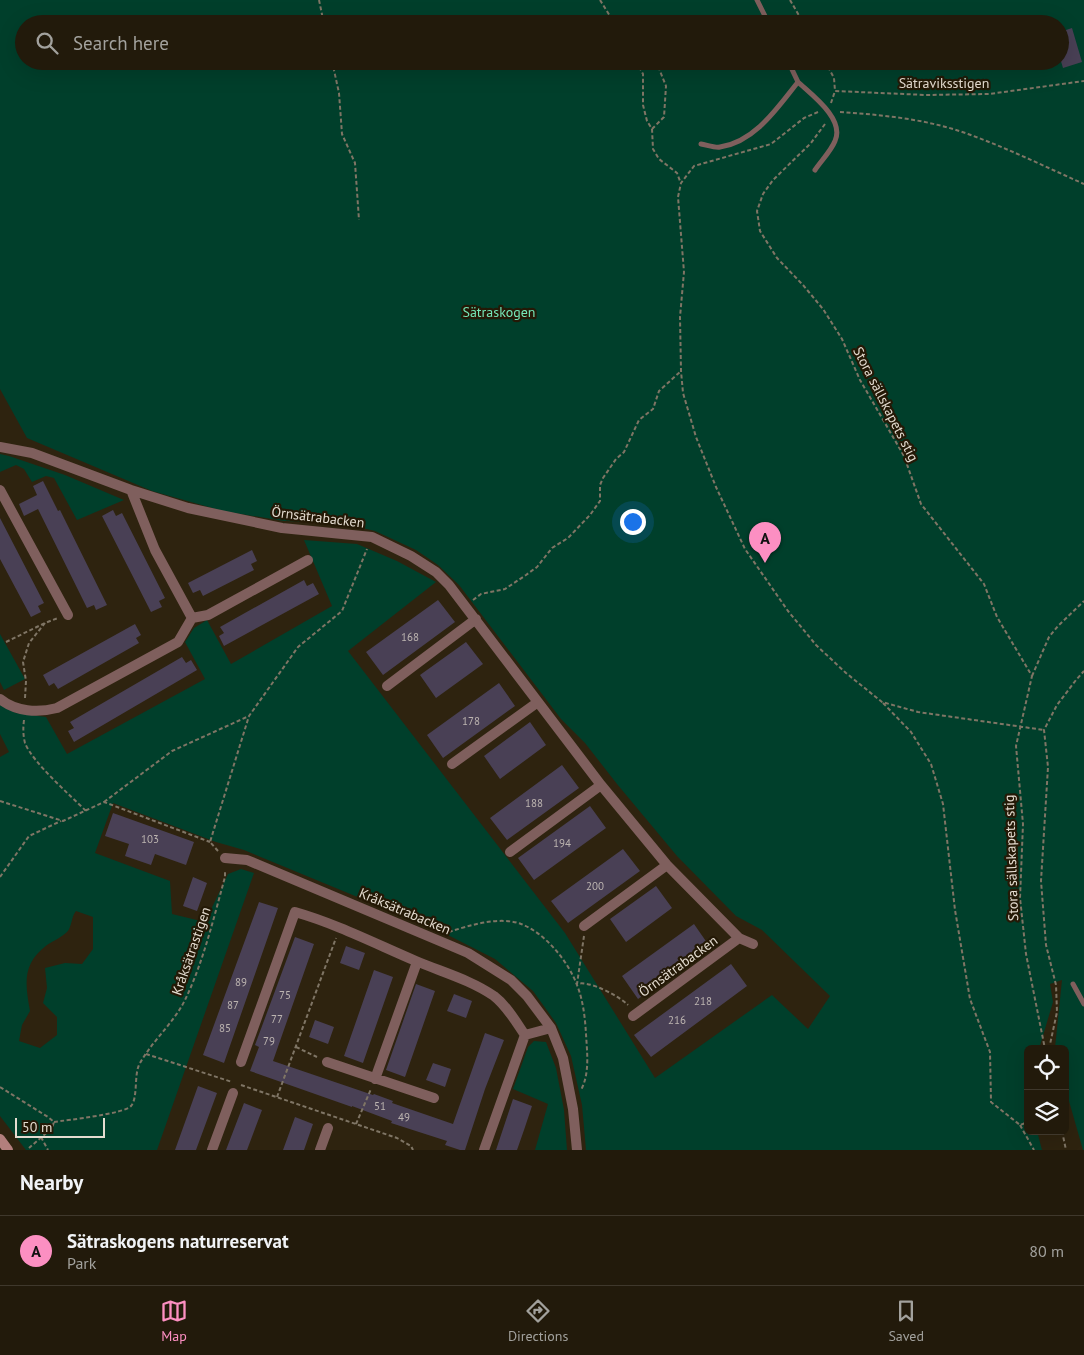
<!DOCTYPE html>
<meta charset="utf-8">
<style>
:root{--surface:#221a0b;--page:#2e2719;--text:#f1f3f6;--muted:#a2a19d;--line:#3f382c;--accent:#fc8fc2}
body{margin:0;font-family:"PT Sans",sans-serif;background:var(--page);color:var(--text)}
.controls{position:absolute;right:15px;bottom:15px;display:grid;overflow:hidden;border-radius:8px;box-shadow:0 5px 20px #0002}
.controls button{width:45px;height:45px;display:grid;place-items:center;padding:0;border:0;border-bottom:1px solid var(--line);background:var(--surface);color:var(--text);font:25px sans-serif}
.scale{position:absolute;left:15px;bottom:12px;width:90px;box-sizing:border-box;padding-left:5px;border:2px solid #e4dcd0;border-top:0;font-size:14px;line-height:18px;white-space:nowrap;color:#e4dcd0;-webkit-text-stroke:4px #241906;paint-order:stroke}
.you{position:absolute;left:632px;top:521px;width:18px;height:18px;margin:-12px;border:4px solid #fff;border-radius:50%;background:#1a73e8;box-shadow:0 0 0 8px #1a73e833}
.badge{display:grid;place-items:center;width:32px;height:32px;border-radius:50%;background:var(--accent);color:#111;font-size:16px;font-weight:700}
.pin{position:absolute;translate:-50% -41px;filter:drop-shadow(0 1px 2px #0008)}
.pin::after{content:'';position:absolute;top:26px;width:18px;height:15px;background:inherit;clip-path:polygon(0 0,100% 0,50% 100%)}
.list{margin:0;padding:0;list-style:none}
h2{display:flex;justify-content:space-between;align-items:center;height:65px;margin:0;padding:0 20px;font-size:21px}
h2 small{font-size:16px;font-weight:400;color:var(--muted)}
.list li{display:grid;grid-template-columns:32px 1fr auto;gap:15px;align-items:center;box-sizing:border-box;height:70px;padding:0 20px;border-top:1px solid var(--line)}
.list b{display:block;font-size:19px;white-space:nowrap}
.list p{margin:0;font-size:16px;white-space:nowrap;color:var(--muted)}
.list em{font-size:16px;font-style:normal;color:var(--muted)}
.icon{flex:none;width:28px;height:28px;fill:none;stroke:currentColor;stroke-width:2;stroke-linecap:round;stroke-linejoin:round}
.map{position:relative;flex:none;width:1084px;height:1150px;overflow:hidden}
.search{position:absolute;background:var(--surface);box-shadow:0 5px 20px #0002;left:15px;right:15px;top:15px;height:55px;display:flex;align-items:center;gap:12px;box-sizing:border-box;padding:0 18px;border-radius:28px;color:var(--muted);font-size:19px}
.sheet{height:135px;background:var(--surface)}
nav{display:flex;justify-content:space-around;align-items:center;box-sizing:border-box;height:70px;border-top:1px solid var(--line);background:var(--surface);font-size:14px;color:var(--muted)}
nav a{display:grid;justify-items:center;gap:2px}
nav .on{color:var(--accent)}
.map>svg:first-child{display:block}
.green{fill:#003f2b;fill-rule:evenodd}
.building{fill:#494055}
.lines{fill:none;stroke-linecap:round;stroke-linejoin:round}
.path{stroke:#7f7565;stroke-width:2;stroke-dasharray:4 2.5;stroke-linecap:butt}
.lane{stroke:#7f5f5d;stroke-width:5}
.street{stroke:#7f5f5d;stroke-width:10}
.secondary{stroke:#b37f7c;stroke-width:10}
.labels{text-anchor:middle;stroke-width:4.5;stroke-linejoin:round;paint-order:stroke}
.number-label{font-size:11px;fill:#bdb5b1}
.street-label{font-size:14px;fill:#e4dcd0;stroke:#241906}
.park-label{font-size:14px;fill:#75e7b8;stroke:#241906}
</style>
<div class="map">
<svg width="1084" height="1150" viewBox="0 0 1084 1150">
<rect width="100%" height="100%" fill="#2e230f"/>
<path class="green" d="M0,0H1084V1150H1083L1065,1087V1049L1055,1048L1062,980L1050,984L1053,1002L1039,1049H1028V1131H1037L1042,1150H586L582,1105L571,1056L556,1023L533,991L495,959L440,931L244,850L216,842L113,803L95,853L170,881L172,914L205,922L228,874L241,869L254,873L157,1150H26L0,1116V757L9,752L0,734V705L16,713L46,717L67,754L205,679L185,642L194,628L207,620L231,664L332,606L304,540L357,544L397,561L436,582L348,651L565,933L655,1078L772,995L808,1029L830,996L762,930L736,916L677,856L617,784L585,743L561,719L459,585L438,565L416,550L375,531L342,523L284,521L223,511L152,491L27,438L0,389ZM24,24H1060V61H24ZM76,911L93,917V949L82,964L65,963L45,968L47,988L43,1003L57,1017V1035L40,1048L19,1041L22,1025L30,1011C25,983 22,964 47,945C53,941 62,937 67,932C72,927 71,917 76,911Z
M0,454L9,456L65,475L124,500L77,520L54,478L46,476L32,482L24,469L16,465L0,472Z
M0,634L25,679L4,690L0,682Z
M534,1041L546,1042L556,1068L564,1110L567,1150H535L548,1104L513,1089L528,1047Z"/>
<path class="building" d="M1072,28L1082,62L1063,68L1060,58V32Z
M43,481L58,511L60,510L107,605L96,610L94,605L87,608L38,509L24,516L19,504L37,495L33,486Z
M113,510L116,516L122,513L165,598L159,601L162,607L151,612L102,516Z
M0,518L44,603L38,606L41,612L31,617L0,559Z
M252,550L257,561L251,564L254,570L203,596L200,590L193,593L188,583Z
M304,580L307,586L313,583L319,594L224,646L219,636L224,633L220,627Z
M438,600L455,622L383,675L366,652Z
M135,624L141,635L136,638L139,643L58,689L54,683L49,686L43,675Z
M466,642L483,664L436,698L420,675Z
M182,657L186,663L191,660L197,670L74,742L68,731L74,728L70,722Z
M499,683L515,706L443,758L427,735Z
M530,722L546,745L500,779L484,756Z
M562,765L579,788L507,840L490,818Z
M590,806L606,828L534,880L518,858Z
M113,813L194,842L186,865L155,854L151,865L125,856L129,844L105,836Z
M623,849L640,871L568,923L551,901Z
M193,877L207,883L197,911L183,906Z
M656,886L672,908L626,942L610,919Z
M259,902L278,908L224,1063L203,1055Z
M694,924L710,947L638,999L622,976Z
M295,937L314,944L273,1061L373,1095L374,1094L393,1101L392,1103L453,1124L485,1033L504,1040L485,1089L465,1150H460L445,1145L447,1141L391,1123L392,1121L352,1106V1107L250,1071L259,1047L255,1045Z
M346,946L365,953L359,970L340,963Z
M731,964L747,986L651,1057L634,1035Z
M374,970L393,977L363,1063L344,1056Z
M416,984L435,991L405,1077L386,1070Z
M454,994L472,1001L466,1018L447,1011Z
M315,1020L334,1027L328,1044L309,1037Z
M433,1063L451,1069L445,1087L426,1080Z
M198,1086L217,1093L196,1150H175Z
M513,1099L532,1106L524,1130L517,1150H496Z
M244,1103L262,1110L247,1150H226Z
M295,1117L313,1124L304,1150H283Z"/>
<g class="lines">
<path class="path" d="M319,0L324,24
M600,0L615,24
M790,0L804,24
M332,61L339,93L342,134L355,163L359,220
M636,61L643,74V105L647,121L652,129L653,149L659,159L677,173L680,181
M825,61L834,78L835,91L926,95L989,94L1084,81
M831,103L835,91
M818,112L804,118L771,144L694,166L681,183L678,197L684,272L680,317L681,371L683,393L696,437L716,487L745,549L788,611L816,645L846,673L882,702L918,712L1044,730
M840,112C883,115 927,119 968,134C1007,148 1046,167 1084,184
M825,124L811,143L773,180L763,194L757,211L760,231L777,258L803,285L823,309L842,339L860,380L904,456L921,504L984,584L997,617L1032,676L1016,746L1023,824L1020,898L1026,954L1045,1049
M652,129L664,117L666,86L656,61
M473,600L481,594L505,589L526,575L537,567L552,548L568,538L590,515L600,501V485L603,478L616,459L624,452L639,420L653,409L659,391L681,371
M6,642L45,623L58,618
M1032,676L1049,637L1058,626L1084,601
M25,698L26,681L23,662L29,643L45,623
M883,703L911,732L931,764L943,804L955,910L970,999L990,1052L991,1102L1020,1125L1028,1122
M24,720C23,728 23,735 25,743C32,762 71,796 86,811
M0,801L63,821L104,802L210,842
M104,802L172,751L249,716
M218,851L210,842L249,716L298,647L342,611L367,549
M0,877L29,836L61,821
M449,932C470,925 500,916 521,924C545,933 568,961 577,985C583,1000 585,1017 586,1034C587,1052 590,1073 581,1090
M584,936L577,984C589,980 619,996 628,1005
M296,1047L317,1057
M1049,1049L1057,1012L1056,985L1046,945L1041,881L1048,767L1044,730L1057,705L1076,680L1084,671
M146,1054L232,1082
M241,1085L397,1138L411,1146L413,1150
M0,1087L48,1117L54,1122L52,1128L29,1148
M277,1097L336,938
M54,1122C67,1120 124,1114 131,1106C138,1098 134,1076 139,1065C151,1042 173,1024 185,1000C203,963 214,917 225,877V870
M356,1124L371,1089
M1020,1125L1034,1150
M1062,1131L1066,1150
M41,1137L48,1150"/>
<path class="lane" d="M757,0L769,24
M798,82C812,95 845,119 835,141C831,151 821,161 815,170
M701,144C707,145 715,148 720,147C755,142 778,107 798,82L788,61
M1073,984L1084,1004"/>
<path class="street" d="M0,447L32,453L131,490L188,508L282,528L372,537L411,556L436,572L449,585L601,785L667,865L739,938L753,944
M0,490L68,615
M192,618L208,615L308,560
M387,686L476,619
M0,699C16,712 38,713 57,708L178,642L192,618L155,550L131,490
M452,764L538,702
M510,852L601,785
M225,858L247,860L442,942L468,953L511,980L527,996L551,1028L563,1058L573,1109L577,1150
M584,926L667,865
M633,1016L739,938
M241,1062L295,912C337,924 376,944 416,961C442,972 471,980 494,996C507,1006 516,1022 525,1035L551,1028
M327,1062L434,1098
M375,1079L417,962
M212,1150L233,1093
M320,1150L328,1128
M484,1150L525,1035"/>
<path class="secondary" d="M0,1139L8,1150"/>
</g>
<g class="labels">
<g class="number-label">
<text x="410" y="641">168</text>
<text x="471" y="725">178</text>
<text x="534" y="807">188</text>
<text x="150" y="843">103</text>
<text x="562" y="847">194</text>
<text x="595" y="890">200</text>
<text x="241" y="986">89</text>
<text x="285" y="999">75</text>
<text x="703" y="1005">218</text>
<text x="233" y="1009">87</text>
<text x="277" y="1023">77</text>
<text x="677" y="1024">216</text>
<text x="225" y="1032">85</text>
<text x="269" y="1045">79</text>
<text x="380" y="1110">51</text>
<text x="404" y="1121">49</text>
</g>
<g class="street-label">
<text x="944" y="88">Sätraviksstigen</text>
<text transform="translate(886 404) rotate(63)" y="5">Stora sällskapets stig</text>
<text transform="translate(318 517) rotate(7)" y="5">Örnsätrabacken</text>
<text transform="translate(1011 858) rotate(-92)" y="5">Stora sällskapets stig</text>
<text transform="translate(405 911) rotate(23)" y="5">Kråksätrabacken</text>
<text transform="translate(191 951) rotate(-71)" y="5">Kråksätrastigen</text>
<text transform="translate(678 966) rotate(-36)" y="5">Örnsätrabacken</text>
</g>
<g class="park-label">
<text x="499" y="317">Sätraskogen</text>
</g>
</g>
</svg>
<div class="controls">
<button><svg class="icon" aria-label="locate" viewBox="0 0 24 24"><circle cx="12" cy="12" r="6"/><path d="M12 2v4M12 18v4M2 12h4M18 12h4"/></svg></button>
<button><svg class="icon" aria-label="layers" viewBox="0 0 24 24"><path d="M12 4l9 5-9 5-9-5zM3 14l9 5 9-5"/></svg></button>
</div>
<div class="scale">50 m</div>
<div class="you"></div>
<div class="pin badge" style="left:765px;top:563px">A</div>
<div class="search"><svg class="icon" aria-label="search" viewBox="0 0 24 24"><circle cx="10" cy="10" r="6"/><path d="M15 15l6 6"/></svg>Search here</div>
</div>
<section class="sheet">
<h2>Nearby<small></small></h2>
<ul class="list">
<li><span class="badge">A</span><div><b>Sätraskogens naturreservat</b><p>Park</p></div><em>80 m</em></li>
</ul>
</section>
<nav>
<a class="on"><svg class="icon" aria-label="map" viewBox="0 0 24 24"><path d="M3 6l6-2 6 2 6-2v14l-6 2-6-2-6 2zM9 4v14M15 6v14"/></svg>Map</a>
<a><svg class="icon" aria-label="directions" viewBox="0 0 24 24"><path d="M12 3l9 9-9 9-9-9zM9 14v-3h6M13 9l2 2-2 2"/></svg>Directions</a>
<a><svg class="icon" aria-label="saved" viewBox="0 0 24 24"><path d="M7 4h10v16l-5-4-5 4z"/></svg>Saved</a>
</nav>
